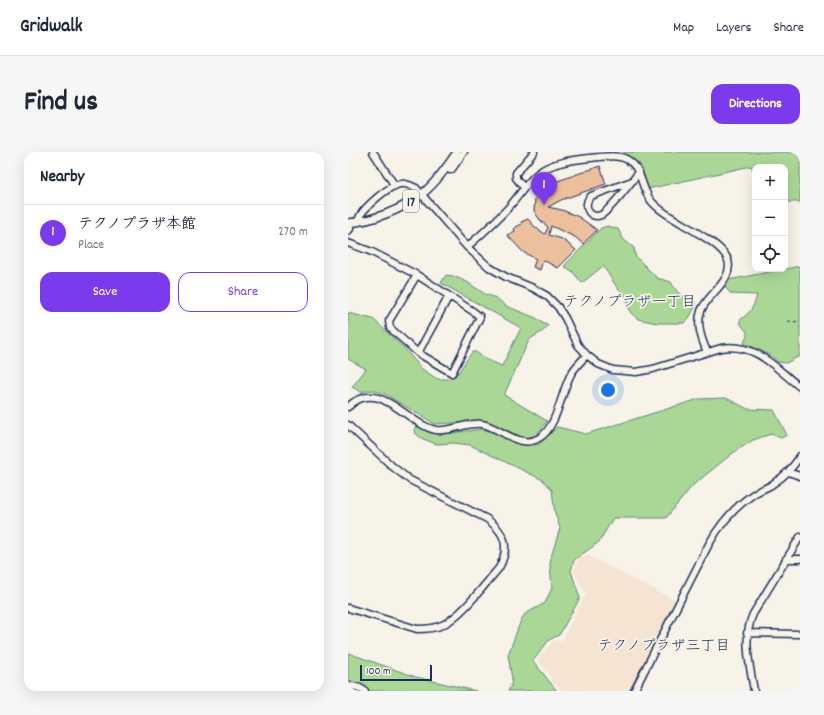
<!DOCTYPE html>
<html lang="en">
<head>
<meta charset="utf-8">
<style>
	:root { --surface:#fff; --page:#f6f6f7; --text:#1f2937; --muted:#747a83; --line:#e0e1e3; --accent:#7c3aed }
	body { margin:0; font-family:Dekko,"Klee One",sans-serif; background:var(--page); color:var(--text) }
	.controls { position:absolute; right:12px; top:12px; display:grid; overflow:hidden; border-radius:8px; box-shadow:0 4px 16px #0002 }
	.controls button { width:36px; height:36px; display:grid; place-items:center; padding:0; border:0; border-bottom:1px solid var(--line); background:var(--surface); color:var(--text); font:20px sans-serif }
	.scale { position:absolute; left:12px; bottom:10px; width:72px; box-sizing:border-box; padding-left:4px; border:2px solid #1b2f5e; border-top:0; font-size:11px; line-height:14px; white-space:nowrap; color:#1b2f5e; -webkit-text-stroke:3px #f7f3e8; paint-order:stroke }
	.you { position:absolute; left:260px; top:238px; width:14px; height:14px; margin:-10px; border:3px solid #fff; border-radius:50%; background:#1a73e8; box-shadow:0 0 0 6px #1a73e833 }
	.badge { display:grid; place-items:center; width:26px; height:26px; border-radius:50%; background:var(--accent); color:#fff; font-size:13px; font-weight:700 }
	.pin { position:absolute; translate:-50% -33px; filter:drop-shadow(0 1px 2px #0008) }
	.pin::after { content:''; position:absolute; top:21px; width:14px; height:12px; background:inherit; clip-path:polygon(0 0,100% 0,50% 100%) }
	.list { margin:0; padding:0; list-style:none }
	h2 { display:flex; justify-content:space-between; align-items:center; height:52px; margin:0; padding:0 16px; font-size:17px }
	h2 small { font-size:13px; font-weight:400; color:var(--muted) }
	.list li { display:grid; grid-template-columns:26px 1fr auto; gap:12px; align-items:center; box-sizing:border-box; height:56px; padding:0 16px; border-top:1px solid var(--line) }
	.list b { display:block; font-size:15px; white-space:nowrap }
	.list p { margin:0; font-size:13px; white-space:nowrap; color:var(--muted) }
	.list em { font-size:13px; font-style:normal; color:var(--muted) }
	.actions { display:flex; gap:8px; padding:12px 16px }
	.actions a { flex:1; padding:9px 0; border:1px solid var(--accent); border-radius:12px; text-align:center; font-size:14px; color:var(--accent) }
	.actions .main { background:var(--accent); color:#fff }
	.icon { flex:none; width:22px; height:22px; fill:none; stroke:currentColor; stroke-width:2; stroke-linecap:round; stroke-linejoin:round }
	.map { position:relative; flex:none; width:452px; height:539px; overflow:hidden; border-radius:12px }
	header { display:flex; align-items:center; gap:24px; box-sizing:border-box; height:56px; padding:0 20px; background:var(--surface); border-bottom:1px solid var(--line) }
	header strong { font-size:19px }
	nav { display:flex; gap:22px; margin-inline-start:auto; font-size:14px }
	.intro { display:flex; align-items:center; justify-content:space-between; box-sizing:border-box; height:96px; padding:0 24px }
	h1 { margin:0; font-size:28px }
	.button { padding:10px 18px; border-radius:12px; background:var(--accent); color:#fff; font-size:14px; font-weight:700 }
	main { display:flex; gap:24px; padding:0 24px }
	aside { flex:1; background:var(--surface); border-radius:12px; box-shadow:0 4px 16px #0002 }
	.map>svg:first-child { display:block }
</style>
</head>
<body>
<header>
<strong>Gridwalk</strong>
<nav><a>Map</a><a>Layers</a><a>Share</a></nav>
</header>
<div class="intro"><h1>Find us</h1><a class="button">Directions</a></div>
<main>
<aside>
<h2>Nearby<small></small></h2>
<ul class="list">
<li><span class="badge">1</span><div><b>テクノプラザ本館</b><p>Place</p></div><em>270 m</em></li>
</ul>
<div class="actions"><a class="main">Save</a><a>Share</a></div>
</aside>
<div class="map">
<svg width="452" height="539" viewBox="0 0 452 539">
	<rect width="100%" height="100%" fill="#f7f3e8"/>
	<filter id="ink" filterUnits="userSpaceOnUse"><feTurbulence type="fractalNoise" baseFrequency=".025" numOctaves="2"/><feDisplacementMap in="SourceGraphic" scale="8" xChannelSelector="R" yChannelSelector="G"/><feConvolveMatrix kernelMatrix="1 2 1 2 8 2 1 2 1" color-interpolation-filters="sRGB"/></filter>
	<g filter="url(#ink)">
		<path fill="#f4e4d1" d="M235,404H240L328,449L281,539H215L203,529L200,519L189,508L206,488L214,489L238,441L225,420L230,407Z"/>
		<path fill="#aad796" stroke="#62837a" d="M275,0H452V50H438L437,51V15H407V22L403,14L295,38L292,12Z
			M260,74L270,77L275,87L286,96L287,103L289,106L309,126L323,130C329,141 334,146 346,150L348,153L341,166L336,171H309L290,167L282,160L278,145L270,137L255,114L234,131L224,119L216,114L253,76Z
			M452,114V204L438,211L430,210L422,203L396,191L399,184V180L392,171V168C402,161 406,155 409,143L383,142L376,134L380,128Z
			M98,123L105,124L119,130L137,142L148,146L158,154L188,166L196,172L200,173C196,181 188,182 181,188L156,243L199,269L186,286L175,285L160,280L136,269L87,272L35,241L24,238L13,240L4,235L18,217L0,207V161L25,167L56,196L74,217L89,227H101L110,221L124,200H128L137,207L154,214L173,176L93,131Z
			M378,246L400,257L426,258L439,283L433,286L423,282L405,288L385,301L345,333L318,366H265L251,390L226,408L223,419L232,446L211,483L201,488L185,509L209,539H160L163,534L164,527L160,503L173,468L177,462L197,451L204,436L202,413L203,405L212,376L207,361L204,338L195,328L122,293L106,291L88,292L73,286L67,281L66,278L69,271L84,279L95,282L135,277L153,283L166,291L190,293L209,275L238,282L351,247Z
			M0,501L68,525L128,539H21L8,531L0,528Z"/>
		<path fill="#ecc09c" stroke="#1b2f5e" d="M252,14L258,32L213,48L200,55L214,58L231,65L249,78L235,92L227,85L203,74L201,83L214,87L228,98L210,116L195,108L192,118L185,115L188,107L175,100L159,83L167,79L166,76L174,72L173,70L180,67L187,75L197,82L200,75L192,68L186,59L187,47L191,41L204,31Z"/>
		<g fill="none" stroke-linecap="round" stroke-linejoin="round">
			<g stroke="#1b2f5e" stroke-width="9">
				<path id="minor" d="M25,0L47,34
					M98,16L102,18L104,17L116,0
					M284,29L243,44C234,52 241,68 253,63C261,59 285,28 291,20
					M176,36L168,26V21L186,0
					M10,69C12,58 41,33 53,32C58,31 63,34 68,36L119,95L141,115L158,125L185,136L199,144L210,155L217,166L230,193L239,203L250,212L265,218L288,220L305,217L373,196C409,191 426,215 452,235
					M0,79L2,77V71
					M0,91L24,100L69,123L126,160L132,165L104,221L70,201L42,176L41,169L69,123
					M119,95C134,82 148,69 161,55C173,42 182,24 198,16C212,9 227,8 242,6C254,5 268,2 278,7C292,14 292,28 298,40C301,48 306,53 313,58C329,71 374,90 380,108C386,129 359,142 353,159C348,173 354,188 359,200
					M70,201L101,144
					M0,255C31,224 58,272 88,278C103,280 118,270 134,272C152,275 172,298 191,286C209,276 213,240 223,222C227,215 233,209 239,203
					M0,273L45,315L62,328L139,367C158,381 162,395 151,416C136,433 114,464 94,473C86,477 77,477 69,477L0,456
					M440,320L452,324
					M438,407H452
					M399,481L452,482
					M0,533L12,536L17,539
					M286,539L361,392C372,372 386,356 404,343C411,338 420,336 426,331C437,324 446,314 452,304
					M406,539C402,513 394,487 405,462L452,385"/>
			</g>
			<g stroke="#1b2f5e" stroke-width="10">
				<path id="major" d="M0,71C24,69 54,58 74,42C88,31 99,15 109,0"/>
			</g>
			<path stroke="#1b2f5e" stroke-width="1" stroke-dasharray="3 3" stroke-linecap="butt" d="M440,169L452,170"/>
			<use href="#minor" stroke="#f7f3e8" stroke-width="6"/>
			<use href="#major" stroke="#f7f3e8" stroke-width="7"/>
		</g>
	</g>
	<g text-anchor="middle" stroke-width="3.5" stroke-linejoin="round" paint-order="stroke">
		<rect fill="#f7f3e8" stroke="#5d6a87" stroke-width="1" x="55" y="38" width="16" height="22" rx="3"/>
		<g font-size="13" font-weight="bold" fill="#1b2f5e">
			<text x="63" y="54">17</text>
		</g>
		<g font-size="15" fill="#1b2f5e" stroke="#f7f3e8">
			<text x="282" y="154">テクノプラザ一丁目</text>
			<text x="316" y="498">テクノプラザ三丁目</text>
		</g>
	</g>
</svg>
<div class="controls">
<button>+</button>
<button>−</button>
<button><svg class="icon" aria-label="locate" viewBox="0 0 24 24"><circle cx="12" cy="12" r="6"/><path d="M12 2v4M12 18v4M2 12h4M18 12h4"/></svg></button>
</div>
<div class="scale">100 m</div>
<div class="you"></div>
<div class="pin badge" style="left:196px;top:53px">1</div>
</div>
</main>
</body>
</html>
